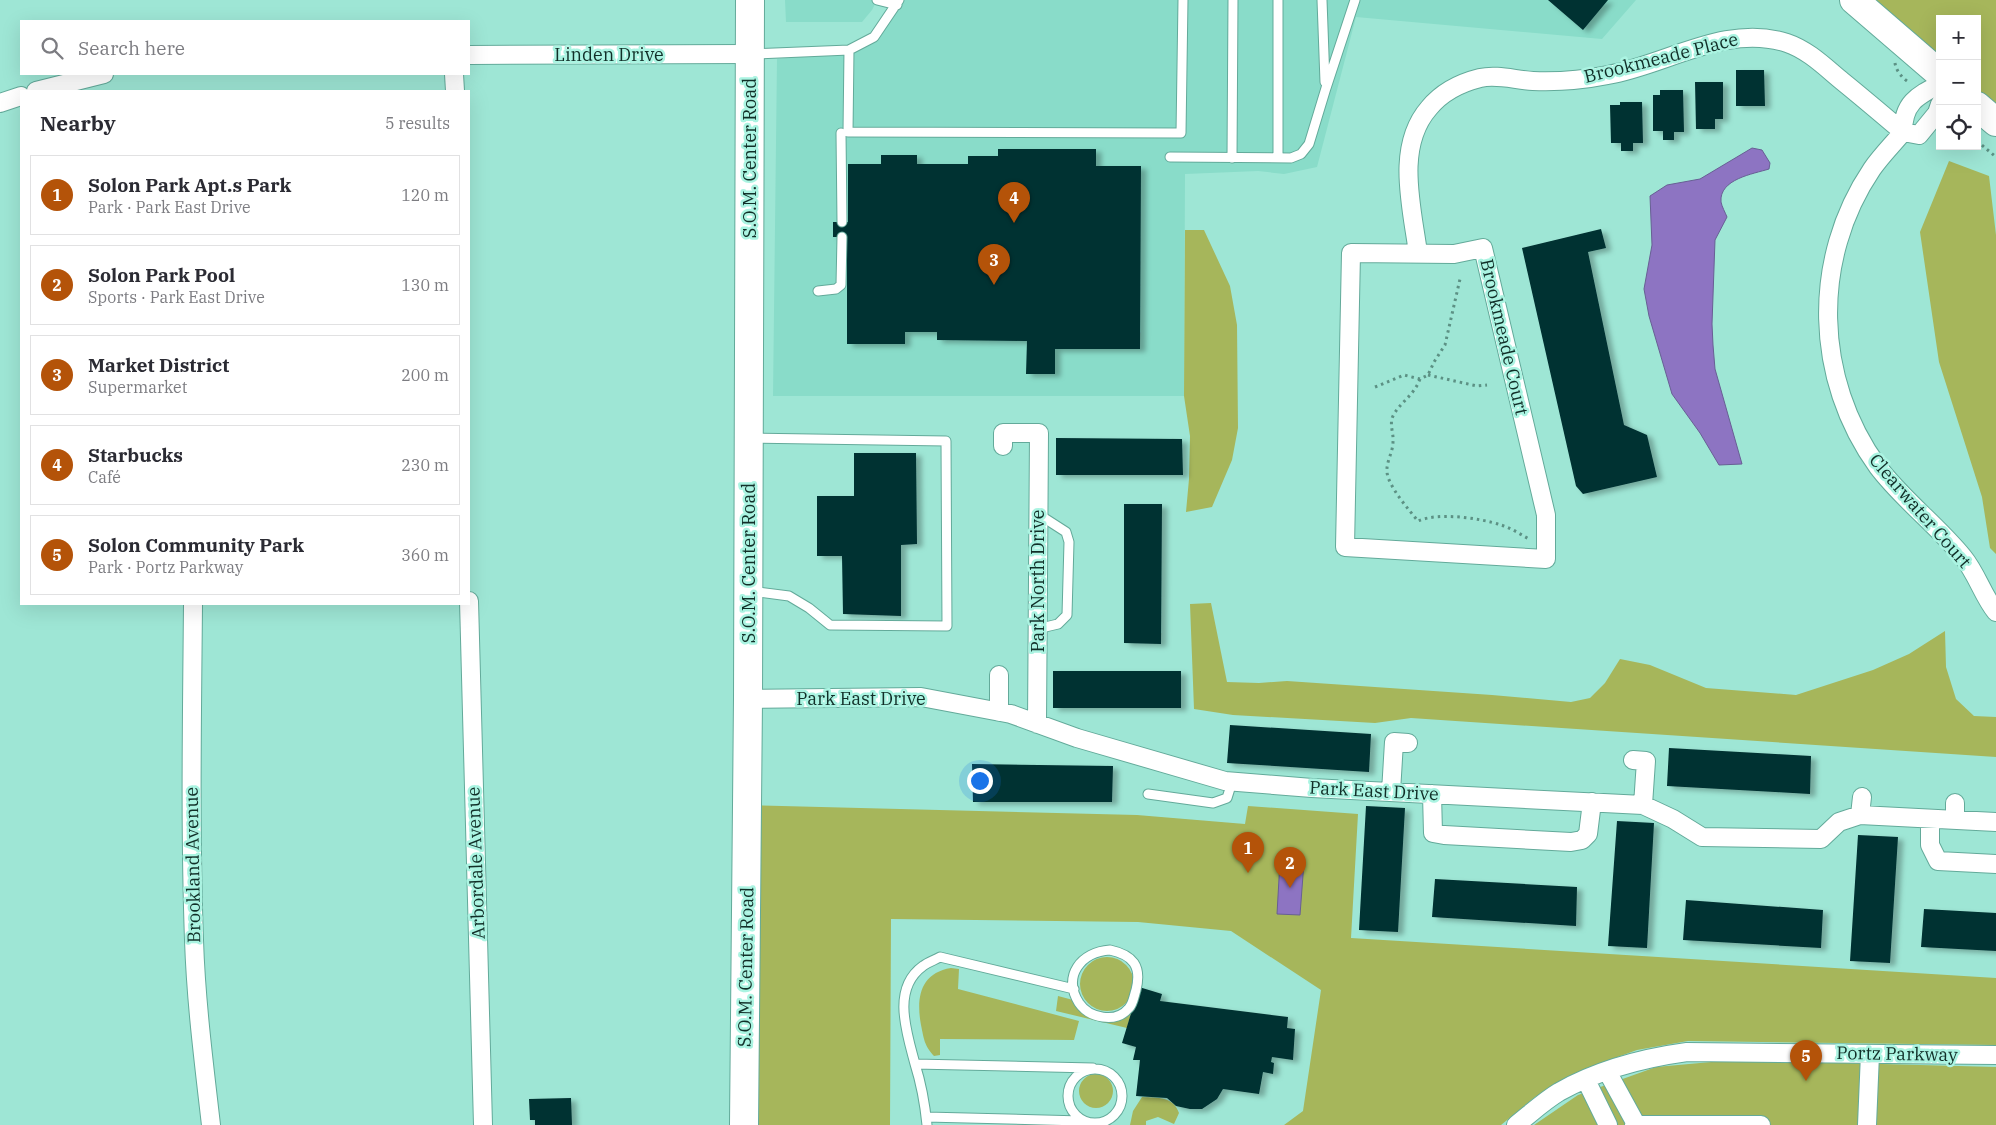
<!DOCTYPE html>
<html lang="en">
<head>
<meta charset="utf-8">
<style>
	:root { --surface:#fff; --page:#f2f2f3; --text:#2b2b33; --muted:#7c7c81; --line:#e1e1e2; --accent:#b45309 }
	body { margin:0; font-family:"IBM Plex Serif",serif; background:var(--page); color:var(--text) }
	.controls { position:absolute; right:15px; top:15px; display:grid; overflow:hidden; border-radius:0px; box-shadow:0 5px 20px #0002 }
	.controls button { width:45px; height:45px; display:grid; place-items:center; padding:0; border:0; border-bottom:1px solid var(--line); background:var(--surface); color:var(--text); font:25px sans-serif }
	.you { position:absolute; left:979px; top:780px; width:18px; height:18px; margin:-12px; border:4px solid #fff; border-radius:50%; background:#1a73e8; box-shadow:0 0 0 8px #1a73e833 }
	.badge { display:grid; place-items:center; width:32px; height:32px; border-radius:50%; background:var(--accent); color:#fff; font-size:16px; font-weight:700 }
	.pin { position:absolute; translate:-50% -41px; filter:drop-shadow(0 1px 2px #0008) }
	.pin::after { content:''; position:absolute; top:26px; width:18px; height:15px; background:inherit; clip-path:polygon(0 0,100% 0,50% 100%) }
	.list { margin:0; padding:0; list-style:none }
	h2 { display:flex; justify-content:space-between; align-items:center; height:65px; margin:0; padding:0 20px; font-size:21px }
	h2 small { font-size:16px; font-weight:400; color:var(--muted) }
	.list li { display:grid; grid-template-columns:32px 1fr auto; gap:15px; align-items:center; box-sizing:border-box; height:80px; margin:0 10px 10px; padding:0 10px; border:1px solid var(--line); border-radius:0px }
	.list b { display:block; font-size:19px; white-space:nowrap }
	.list p { margin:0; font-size:16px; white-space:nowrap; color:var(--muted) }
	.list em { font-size:16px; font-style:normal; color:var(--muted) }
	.icon { flex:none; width:28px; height:28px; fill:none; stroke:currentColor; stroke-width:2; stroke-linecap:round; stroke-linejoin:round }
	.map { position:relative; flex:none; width:1996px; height:1125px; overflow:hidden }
	.search { position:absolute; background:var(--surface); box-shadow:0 5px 20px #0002; left:20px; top:20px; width:450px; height:55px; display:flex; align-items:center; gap:12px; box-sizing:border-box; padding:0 18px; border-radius:0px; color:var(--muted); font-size:19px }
	.panel { position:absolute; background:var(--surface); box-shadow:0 5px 20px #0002; left:20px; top:90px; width:450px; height:515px; border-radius:0px }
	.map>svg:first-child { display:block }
</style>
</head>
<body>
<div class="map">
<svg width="1996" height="1125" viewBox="0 0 1996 1125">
	<defs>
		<filter id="shadow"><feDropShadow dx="5.5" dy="3" stdDeviation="2.5" flood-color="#0004"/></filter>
	</defs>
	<rect width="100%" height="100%" fill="#9ee6d5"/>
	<path fill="#89dcc9" d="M785,0H877L872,10L862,22H786Z
		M899,0H1636L1602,39L1356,17L1317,167L1284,174L1258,171L1185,174L1184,396H773L777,59L849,50L874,37Z"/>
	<path fill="#a6b65b" d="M1854,0H1996V122L1977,106V19H1940V74Z
		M1949,161L1989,176L1996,235V554L1990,548L1982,497L1939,362L1920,232Z
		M1185,230H1204L1230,286L1237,325L1238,428L1232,460L1212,507L1186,512L1189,479L1190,436L1184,396Z
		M1211,603L1227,682L1259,683L1287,681L1492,695L1571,702L1590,698L1605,683L1620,659L1650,665L1706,688L1796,695L1873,670L1909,654L1945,631L1946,667L1956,699L1974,716L1996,717V757L1411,718L1375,723L1233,715L1194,709L1190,604Z
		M747,805L1137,815L1245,824L1248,806L1358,814L1351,938L1996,978V1045L1688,1041L1637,1050L1587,1068L1535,1097L1501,1125H1284L1303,1111L1321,990L1231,931L1138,922L891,919L890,1125H744Z
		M1080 984a27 27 0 1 1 54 0a27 27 0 1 1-54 0Z
		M951,968L959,969L958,989L1079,1021L1074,1040L940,1039V1055L934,1056C924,1045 924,1039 921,1025C916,998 920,973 951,968Z
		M1058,996L1073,1000L1093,1018L1132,1010L1127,1028L1056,1011Z
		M1733,1060L1996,1067V1125H1534L1578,1095L1656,1067Z
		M1079 1091a17 17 0 1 1 34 0a17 17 0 1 1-34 0Z
		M1142,1097C1158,1098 1173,1096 1179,1113L1174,1124L1158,1117L1146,1121V1125H1130L1133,1111Z"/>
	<path fill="#8d74c2" stroke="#685f94" d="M1752,148L1762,150L1770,163L1769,169C1753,174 1719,179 1721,202C1722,207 1725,212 1727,217L1715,240L1712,324L1713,345L1715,369L1742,464L1719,465L1700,433L1672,394L1649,316L1644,289L1652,245L1650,196L1667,185L1700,179Z
		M1280,861L1304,862L1300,915L1277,914Z"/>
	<path fill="#033031" filter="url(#shadow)" d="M1548,0H1608L1583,30Z
		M1736,70H1764L1765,106H1736Z
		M1695,82H1723V119H1715V129H1696Z
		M1660,90H1683L1684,132H1674V140H1663V131H1653V95H1660Z
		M1620,102H1642L1643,143H1633V151H1621V143H1611L1610,105H1620Z
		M998,149H1096V166H1141L1140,349H1055V374H1026L1027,341L937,340V332H905V344H847V237H833V222H848V164H881V155H917V164H968V156H998Z
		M1601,229L1606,248L1588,252L1624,425L1647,435L1657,477L1583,494L1576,486L1522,248Z
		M1056,438L1182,439L1183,475H1056Z
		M854,453H916L917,544L901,545V616L843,614L842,556H817V496H854Z
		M1124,504H1162L1161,644L1124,643Z
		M1053,671H1181V708H1053Z
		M1230,725L1371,734L1369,772L1227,763Z
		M1669,748L1811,756L1810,794L1667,786Z
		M972,764L1113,766L1112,802H973Z
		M1366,806L1405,808L1398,932L1359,930Z
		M1617,821L1654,823L1647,948L1608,946Z
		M1858,835L1898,837L1890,963L1850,961Z
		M1435,879L1577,887L1576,926L1432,917Z
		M1686,900L1823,910L1821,948L1683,940Z
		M1924,909L1996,913V951L1921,947Z
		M1139,987L1162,994L1160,1001L1288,1017L1287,1028L1295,1029L1293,1060L1272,1057L1271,1062L1274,1063L1273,1074L1263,1072L1259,1094L1223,1089L1217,1099L1202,1109H1190L1176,1106L1167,1098L1136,1096L1140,1060H1133L1136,1047L1122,1043Z
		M571,1098L572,1125H535V1120H530L529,1099Z"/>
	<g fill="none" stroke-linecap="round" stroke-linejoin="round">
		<g stroke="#63aa9a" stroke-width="11">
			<path id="service" d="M877,0L897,5
				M1322,0L1325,82
				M849,50L848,132L1181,133L1183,0
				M753,54L849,50L874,37L899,0
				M841,133L842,222
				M1170,157L1291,158L1301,154L1309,144L1326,88L1355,0
				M1232,158L1233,0
				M1278,158V0
				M818,291L836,289L841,285L842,237
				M751,591L789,596L809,608L830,625L947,626L946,441L752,438
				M1037,629L1058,624L1067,615L1069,542L1066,532L1038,514
				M1148,794L1213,803L1227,798L1232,782
				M1110,950C1133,955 1142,966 1136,990C1134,996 1133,1004 1129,1008C1116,1024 1089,1018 1079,1003C1062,976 1081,952 1110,950Z
				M915,1064L1093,1068
				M1068 1096a27 27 0 1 1 54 0a27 27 0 1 1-54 0Z
				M926,1117L1082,1121
				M927,1125C925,1105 921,1083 915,1064C907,1033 891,989 923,966C928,962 935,960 940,957L1074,989"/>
		</g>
		<g stroke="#63aa9a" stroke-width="20">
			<path id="minor" d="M469,55L750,54
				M454,74L455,91
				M1940,84C1917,96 1903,103 1903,132L1919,135L1937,113L1940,104
				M36,91L104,74
				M0,103L21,96
				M1483,248L1546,515V559L1345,547L1351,253L1454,254Z
				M1418,253C1412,207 1395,147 1429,108C1442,92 1460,83 1480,78C1497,74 1515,80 1533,81C1557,82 1583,80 1608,75C1666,65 1726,23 1787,43C1808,50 1825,67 1842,81C1863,98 1883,115 1903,132C1893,144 1881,156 1872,169C1811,259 1814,379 1878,467C1903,500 1937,525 1963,557C1977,574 1983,596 1996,612
				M1003,446V433H1039L1037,724
				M469,601L483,1125
				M193,604C192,716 190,828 194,940C196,1002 204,1064 211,1125
				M748,699L921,697L1011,714L1077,738L1225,781L1312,788L1643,805L1673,819L1702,837L1821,839L1839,822L1860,815L1996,822
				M999,712V675
				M1633,760L1646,761L1643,805
				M1391,792L1394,742L1408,743
				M1432,794L1433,833L1444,835L1571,842L1582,840L1588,834L1592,802
				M1955,803V820
				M1860,815L1862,797
				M1930,819V845L1938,861L1996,864
				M1607,1071L1636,1124
				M1586,1080L1608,1125
				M1516,1125C1530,1114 1544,1101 1559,1092C1598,1070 1643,1058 1687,1052L1996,1055
				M1634,1125H1761
				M1867,1125L1870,1054"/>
		</g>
		<g stroke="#63aa9a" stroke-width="30">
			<path id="primary" d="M1854,0L1940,74
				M1977,106L1996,122
				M744,1125L748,699L750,0"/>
		</g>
		<path stroke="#5c9184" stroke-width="3" stroke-dasharray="2.5 4" stroke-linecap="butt" d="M1895,63C1896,71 1903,79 1910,83
			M1977,141L1996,157
			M1428,375L1477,386L1487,385
			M1420,379C1413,397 1400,402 1393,416C1389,424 1394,434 1393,442C1393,452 1386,462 1387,472C1388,486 1409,510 1418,521C1438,512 1480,518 1501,525C1511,528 1520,534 1529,539
			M1375,387L1404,375L1420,379L1428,375L1434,362L1445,345L1460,279"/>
		<use href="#service" stroke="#fff" stroke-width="9"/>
		<use href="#minor" stroke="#fff" stroke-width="18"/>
		<use href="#primary" stroke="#fff" stroke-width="28"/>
	</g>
	<g text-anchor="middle" stroke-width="5" stroke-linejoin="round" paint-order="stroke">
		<g font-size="18" fill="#112f28" stroke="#abf4e2">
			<text x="609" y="61">Linden Drive</text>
			<text transform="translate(1661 58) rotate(-14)" y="6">Brookmeade Place</text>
			<text transform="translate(750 158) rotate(-90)" y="6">S.O.M. Center Road</text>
			<text transform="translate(1504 337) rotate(77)" y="6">Brookmeade Court</text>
			<text transform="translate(1920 511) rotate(49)" y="6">Clearwater Court</text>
			<text transform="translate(749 563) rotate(-90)" y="6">S.O.M. Center Road</text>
			<text transform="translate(1038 581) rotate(-90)" y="6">Park North Drive</text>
			<text x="861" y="705">Park East Drive</text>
			<text transform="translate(1374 791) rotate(3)" y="6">Park East Drive</text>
			<text transform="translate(476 863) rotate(-92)" y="6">Arbordale Avenue</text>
			<text transform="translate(193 865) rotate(-91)" y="6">Brookland Avenue</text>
			<text transform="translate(746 967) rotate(-89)" y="6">S.O.M. Center Road</text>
			<text transform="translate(1897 1054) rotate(1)" y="6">Portz Parkway</text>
		</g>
	</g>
</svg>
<div class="controls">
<button>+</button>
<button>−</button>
<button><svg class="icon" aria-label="locate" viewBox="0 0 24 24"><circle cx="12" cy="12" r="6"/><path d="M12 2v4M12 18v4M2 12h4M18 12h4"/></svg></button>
</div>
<div class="you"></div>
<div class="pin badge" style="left:1248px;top:873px">1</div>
<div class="pin badge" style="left:1290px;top:888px">2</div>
<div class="pin badge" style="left:994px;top:285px">3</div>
<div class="pin badge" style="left:1014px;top:223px">4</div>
<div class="pin badge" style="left:1806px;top:1081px">5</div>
<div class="search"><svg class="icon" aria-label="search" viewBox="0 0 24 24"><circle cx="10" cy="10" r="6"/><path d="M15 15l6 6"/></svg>Search here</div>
<section class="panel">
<h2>Nearby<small>5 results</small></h2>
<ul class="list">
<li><span class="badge">1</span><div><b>Solon Park Apt.s Park</b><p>Park · Park East Drive</p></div><em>120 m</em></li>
<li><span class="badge">2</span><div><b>Solon Park Pool</b><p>Sports · Park East Drive</p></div><em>130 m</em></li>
<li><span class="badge">3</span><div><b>Market District</b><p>Supermarket</p></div><em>200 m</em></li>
<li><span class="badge">4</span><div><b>Starbucks</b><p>Café</p></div><em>230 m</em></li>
<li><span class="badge">5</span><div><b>Solon Community Park</b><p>Park · Portz Parkway</p></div><em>360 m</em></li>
</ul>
</section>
</div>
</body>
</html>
